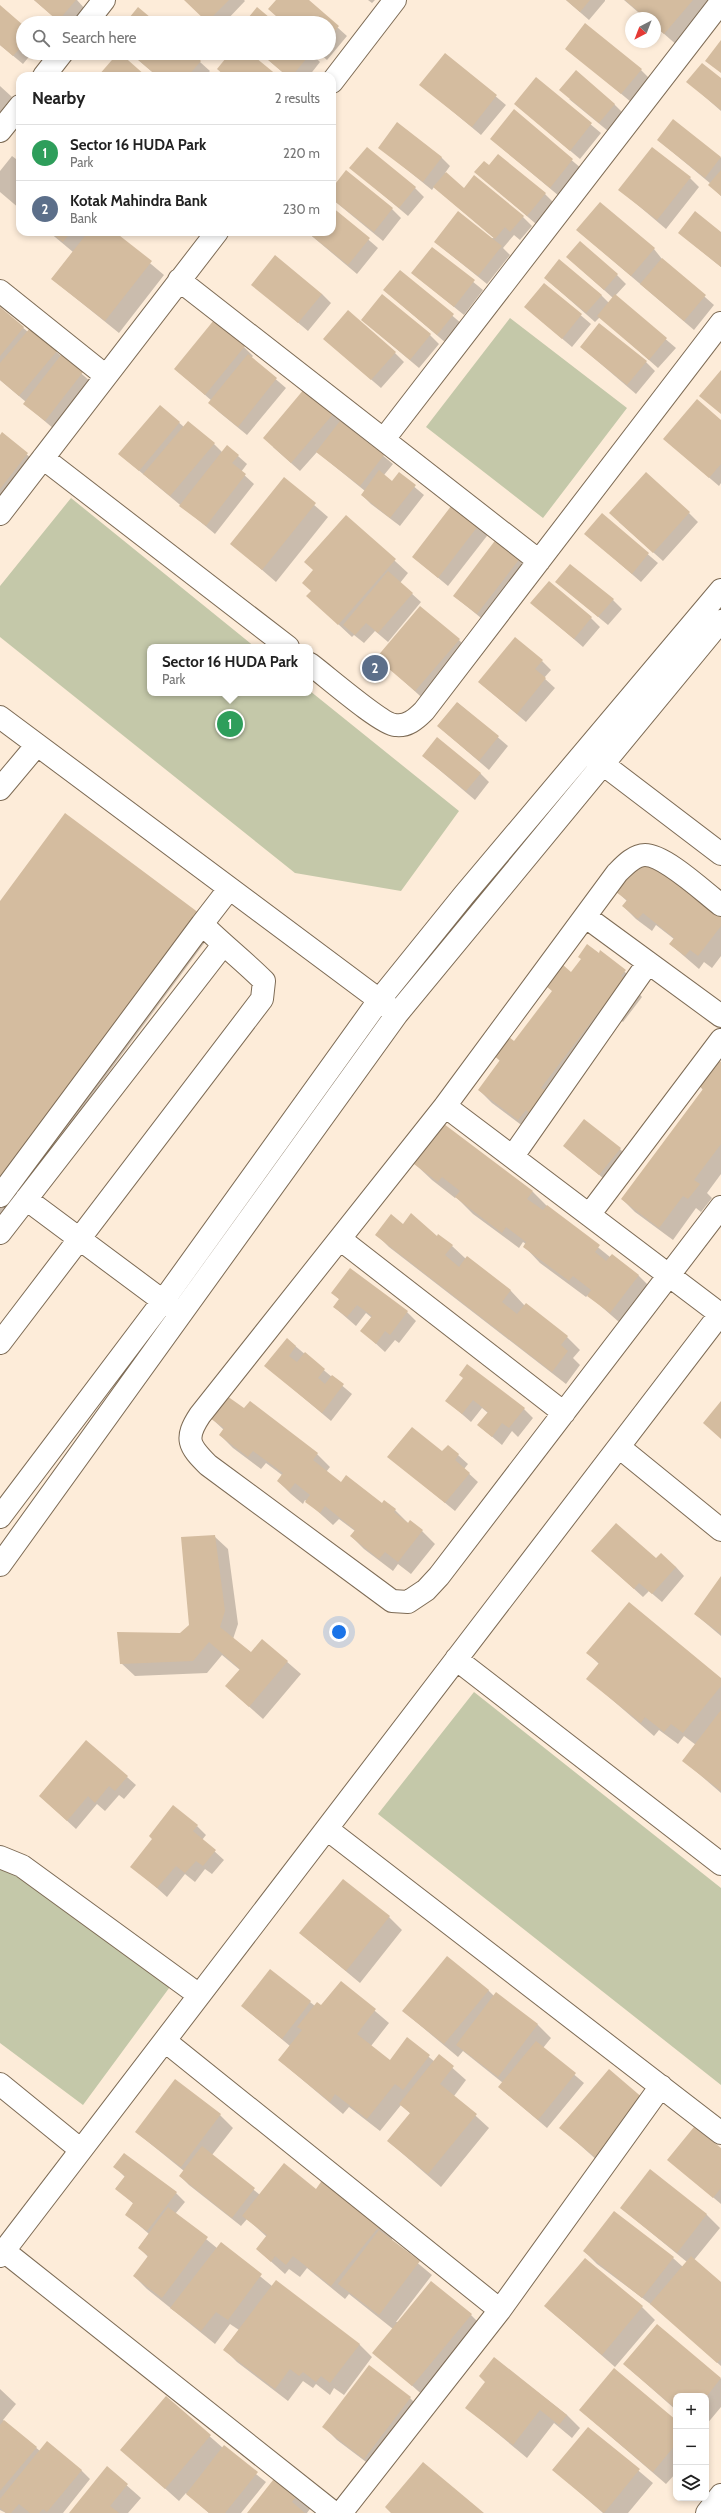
<!DOCTYPE html>
<html lang="en">
<head>
<meta charset="utf-8">
<style>
	:root { --surface:#fff; --page:#f2f2f2; --text:#222; --muted:#767676; --line:#e0e0e0; --accent:#7c3aed }
	body { margin:0; font-family:Cabin,sans-serif; background:var(--page); color:var(--text) }
	.controls { position:absolute; right:12px; bottom:12px; display:grid; overflow:hidden; border-radius:8px; box-shadow:0 2px 6px #0003 }
	.controls button { width:36px; height:36px; display:grid; place-items:center; padding:0; border:0; border-bottom:1px solid var(--line); background:var(--surface); color:var(--text); font:20px sans-serif }
	.compass { position:absolute; left:625px; top:12px; width:36px; height:36px; border-radius:50%; background:var(--surface); box-shadow:0 2px 6px #0003; rotate:222deg }
	.you { position:absolute; left:339px; top:1632px; width:14px; height:14px; margin:-10px; border:3px solid #fff; border-radius:50%; background:#1a73e8; box-shadow:0 0 0 6px #1a73e833 }
	.badge { display:grid; place-items:center; width:26px; height:26px; border-radius:50%; background:var(--accent); color:#fff; font-size:13px; font-weight:700 }
	.pin { position:absolute; translate:-50% -50%; border:2px solid #fff; box-shadow:0 1px 4px #0006 }
	.popup { position:absolute; left:147px; top:644px; width:166px; height:52px; box-sizing:border-box; display:grid; place-content:center; border-radius:8px; background:var(--surface); filter:drop-shadow(0 1px 3px #0005); font-size:13px; white-space:nowrap; color:var(--muted) }
	.popup b { font-size:15px; color:var(--text) }
	.popup::after { content:''; position:absolute; left:50%; top:100%; margin-left:-8px; border:8px solid transparent; border-top-color:var(--surface) }
	.list { margin:0; padding:0; list-style:none }
	h2 { display:flex; justify-content:space-between; align-items:center; height:52px; margin:0; padding:0 16px; font-size:17px }
	h2 small { font-size:13px; font-weight:400; color:var(--muted) }
	.list li { display:grid; grid-template-columns:26px 1fr auto; gap:12px; align-items:center; box-sizing:border-box; height:56px; padding:0 16px; border-top:1px solid var(--line) }
	.list b { display:block; font-size:15px; white-space:nowrap }
	.list p { margin:0; font-size:13px; white-space:nowrap; color:var(--muted) }
	.list em { font-size:13px; font-style:normal; color:var(--muted) }
	.icon { flex:none; width:22px; height:22px; fill:none; stroke:currentColor; stroke-width:2; stroke-linecap:round; stroke-linejoin:round }
	.map { position:relative; flex:none; width:721px; height:2513px; overflow:hidden }
	.search { position:absolute; background:var(--surface); box-shadow:0 2px 6px #0003; left:16px; top:16px; width:320px; height:44px; display:flex; align-items:center; gap:10px; box-sizing:border-box; padding:0 14px; border-radius:22px; color:var(--muted); font-size:15px }
	.panel { position:absolute; background:var(--surface); box-shadow:0 2px 6px #0003; left:16px; top:72px; width:320px; height:164px; border-radius:12px }
	.map>svg:first-child { display:block }
</style>
</head>
<body>
<div class="map">
<svg width="721" height="2513" viewBox="0 0 721 2513">
	<rect width="100%" height="100%" fill="#fdecd9"/>
	<path fill="#c4c8a9" d="M510,318L627,408L543,518L426,427Z
		M71,498L255,647H150V693H310V691L459,811L401,891L295,873L0,637V586Z
		M474,1692L721,1888V2085L378,1814Z
		M0,1850L175,1980L83,2105L0,2043Z"/>
	<path fill="#0003" d="M34,0H77L85,9L73,23H61Z
		M185,0H244L245,1L224,23H209Z
		M277,0H307L347,36L327,60L319,53H329V23H284L269,9Z
		M368,0H375L372,3Z
		M566,0H605V1L589,20Z
		M624,0H717L678,46L655,26V18H645Z
		M0,7L23,26V53H32L23,64L0,45Z
		M566,48L641,70L650,79L631,102Z
		M130,53H190L210,71L205,76H157Z
		M260,53H311L320,62L309,76H287Z
		M445,54L506,105L481,135L421,85Z
		M536,79L601,133L580,159L515,104Z
		M721,79V111L688,82Z
		M0,86L12,97L0,112Z
		M569,99L614,104L623,113L608,131Z
		M514,111L582,169L559,196L491,139Z
		M673,121L721,158V196L710,185L711,184L658,140Z
		M379,147L441,157L450,166L445,173L464,189L523,217L532,226L520,240L514,235L503,248L510,255L487,284L435,242L494,238L434,187L432,190Z
		M12,156L20,162V209L0,192V171Z
		M489,167L545,194L554,203L536,224L476,172Z
		M351,168L415,188L424,197L408,216Z
		M690,178L699,187L666,229L620,190Z
		M332,189L392,209L401,218L383,241L332,199Z
		M332,208L378,248L357,274L307,232H332Z
		M577,230L654,249L662,259L714,305L694,330Z
		M49,232H113L164,275L119,333L52,279L73,252Z
		M680,232L721,234V267L689,241Z
		M432,248L483,290L464,315L412,273Z
		M567,257L617,275L626,284L615,296L676,348L658,368L600,317L595,322L545,278L601,295L609,303L613,298Z
		M400,271L462,324L446,343L384,290Z
		M544,284L591,324L572,347L525,307Z
		M253,285L322,294L331,303L308,331Z
		M0,308L28,332L30,329L91,382L54,429L34,412L25,404L26,402L0,380Z
		M362,320L430,335L439,344L419,368Z
		M324,339L395,353L404,362L381,388Z
		M244,347L253,356L251,358L286,388L247,435L219,412L210,403L212,401L175,369Z
		M581,347L646,362L655,371L636,394Z
		M160,406L184,427L214,444L222,452L238,456L247,464L241,472L254,484L215,534L119,454Z
		M333,414L393,464L384,475L392,482L399,474L424,495L400,526L371,504L362,495L365,491L317,452L300,471L273,447Z
		M721,421V483L719,486L664,439Z
		M2,434L37,463L0,508V437Z
		M284,479L328,517L276,582L232,544Z
		M689,513L698,522L663,561L619,522Z
		M602,515L658,563L641,582L586,534Z
		M346,516L408,573L400,583L421,602L388,642L375,631L364,643L354,635L352,637L308,596L312,591L314,571Z
		M481,523L490,532L448,586L413,557Z
		M497,540L529,567L486,622L454,596Z
		M556,582L613,600L622,609L608,625Z
		M532,603L591,618L600,627L583,647Z
		M459,640L472,653L429,704L378,658Z
		M542,661L551,670L544,678L555,688L526,722L479,682Z
		M458,703L508,746L489,770L438,726Z
		M423,756L480,773L489,782L475,800Z
		M617,892L721,918V956L712,968L704,962L699,969L670,944L674,939L656,925L652,931L636,919L623,906L627,901Z
		M0,903L214,930L0,1219Z
		M601,952L639,984L635,989L642,997L623,1022L617,1017L532,1133L492,1103L479,1090L500,1061L495,1056L514,1043Z
		M721,1063V1174L707,1193L712,1198L701,1212L696,1208L673,1240L635,1212L622,1199L703,1090L698,1084Z
		M564,1146L620,1149L629,1158L609,1183Z
		M415,1164L533,1192L548,1207L610,1257L612,1255L639,1276L655,1292L627,1329L588,1295L586,1297L540,1263L524,1246L526,1244L523,1242L519,1248L473,1214L456,1197L455,1198L432,1180Z
		M403,1225L452,1246L466,1259L467,1257L511,1291L525,1306L567,1337L580,1350L573,1358L580,1365L566,1384L389,1247L376,1234Z
		M333,1293L407,1312L416,1321L399,1343L395,1340L385,1352L362,1331L372,1318L366,1313L356,1326L334,1307L340,1300Z
		M287,1339L352,1394L331,1421L266,1366Z
		M464,1378L524,1409L533,1418L518,1437L512,1431L502,1445L478,1425L488,1413L482,1408L471,1422L447,1401Z
		M244,1410L317,1454L330,1467L326,1472L341,1483L395,1510L409,1524L422,1531L435,1544L411,1574L398,1564L393,1571L364,1549L351,1536L355,1531L339,1519L333,1525L305,1500L303,1504L291,1494L278,1481L282,1475L266,1463L261,1469L233,1448L220,1435L224,1430L211,1418Z
		M448,1446L468,1464L464,1469L478,1482L455,1511L389,1457L443,1452Z
		M214,1536L228,1549L238,1624L233,1639L251,1654L262,1640L301,1674L263,1719L226,1686L240,1670L222,1655L207,1673L135,1676L121,1663L181,1634L190,1625Z
		M592,1551L656,1559L676,1567L684,1576L662,1602L649,1591L643,1597Z
		M721,1578V1636L695,1614Z
		M588,1653L721,1679V1793L684,1761L696,1745L684,1736L678,1744L659,1730L654,1736L588,1679L599,1664Z
		M127,1777L136,1785L124,1799L119,1795L105,1811L97,1804L76,1829L40,1796Z
		M197,1826L206,1835L202,1840L224,1860L212,1874L205,1869L195,1882L185,1874L167,1897L132,1866Z
		M389,1917L402,1930L360,1983L300,1933Z
		M270,1970L315,2006L321,2007L341,1982L389,2023L371,2046L390,2061L407,2039L435,2062L439,2056L466,2080L454,2096L489,2128L441,2187L388,2141L411,2114L401,2105L380,2131L349,2107L343,2114L279,2060L290,2046L242,2006Z
		M488,1990L494,1996L496,1993L538,2025L551,2038L543,2048L584,2083L547,2128L499,2087L503,2083L463,2051L458,2057L403,2011Z
		M643,2100L656,2113L608,2170L561,2128Z
		M220,2115L233,2128L212,2155L260,2195L316,2190L323,2181L393,2238L391,2241L432,2275L396,2322L471,2315L484,2328L426,2398L374,2352L393,2329L349,2294L345,2299L307,2268L300,2277L289,2269L285,2274L257,2249L267,2237L247,2219L241,2226L189,2185L180,2176L184,2171L136,2132Z
		M721,2149V2204L669,2160Z
		M115,2167L176,2193L185,2202L175,2214L217,2248L221,2244L272,2286L359,2344L372,2357L344,2395L334,2388L330,2395L316,2384L313,2388L303,2381L288,2401L237,2362L224,2349L239,2330L230,2324L215,2344L147,2289L134,2276L148,2257L139,2247L149,2234L126,2214L134,2204L116,2188L125,2177Z
		M650,2171L707,2215L720,2228L694,2260L721,2284V2366L657,2309L597,2264L584,2251L673,2258L683,2267L687,2262L621,2208Z
		M545,2306L642,2307L655,2320L615,2367Z
		M657,2325L721,2379V2407L706,2425V2396H676V2410L624,2364Z
		M494,2358L567,2415L580,2428L572,2438L554,2423L527,2458L467,2408L486,2383Z
		M0,2389L16,2404L3,2420L40,2451L81,2470L90,2479L63,2513H6L0,2510Z
		M166,2398L223,2448L266,2482L241,2513H209L186,2493L179,2501L122,2450Z
		M410,2398L423,2411L378,2471L337,2440L324,2427Z
		M580,2410L676,2421V2473L666,2484Z
		M588,2428L653,2483L628,2513H603L554,2470Z
		M107,2468L141,2498L128,2513H70Z
		M278,2476L312,2506L307,2513H248Z"/>
	<path fill="#d4bc9f" d="M34,0H76L58,21Z
		M184,0H229L207,22Z
		M276,0H309L339,26L329,38V23H284L268,9Z
		M566,0H590L580,12Z
		M625,0H693L664,34L655,26V18H646Z
		M0,5L23,25V45L13,56L0,45Z
		M138,7L157,23H125Z
		M257,7L276,23H244Z
		M585,23L642,69L621,94L565,49Z
		M721,40V73L705,61Z
		M118,53H120L146,76H98Z
		M130,53H192L201,61L188,76H157Z
		M230,53H250L278,76H225L217,69Z
		M260,53H311L292,76H287Z
		M445,53L497,95L472,127L419,85Z
		M702,63L721,78V110L686,82Z
		M576,70L615,104L599,123L559,90Z
		M536,77L592,123L570,151L514,104Z
		M514,109L573,159L550,188L490,139Z
		M673,119L721,157L705,178L657,140Z
		M397,122L442,157L423,182L378,148Z
		M367,147L416,187L399,208L349,168Z
		M652,147L691,177L657,220L618,190Z
		M498,154L546,193L527,216L474,172L484,161L489,165Z
		M346,170L393,208L374,232L332,199V188Z
		M721,170V196L708,185Z
		M446,172L464,188L474,175L524,216L510,232L505,227L495,239L433,187Z
		M600,202L655,248L631,276L576,230Z
		M332,207L370,238L348,265L307,232H332Z
		M458,211L502,246L478,276L434,242Z
		M695,211L721,232V267L678,233Z
		M50,232H71L63,242Z
		M88,232H115L152,261L105,321L51,279Z
		M580,241L618,274L604,290L566,257Z
		M432,247L475,280L454,307L411,273Z
		M275,255L322,294L298,323L251,285Z
		M662,258L706,295L684,321L640,284Z
		M559,259L602,295L586,313L544,278Z
		M400,270L454,314L437,335L383,290Z
		M544,283L582,314L562,339L524,307Z
		M382,294L431,334L410,360L361,320Z
		M615,294L667,338L649,360L597,316Z
		M0,307L24,327L0,356Z
		M348,310L396,352L371,380L323,339Z
		M214,320L245,346L205,395L174,369Z
		M599,323L647,361L627,385L580,347Z
		M30,328L57,351L19,396L0,380V363Z
		M248,354L277,378L238,427L208,403Z
		M61,355L83,372L45,421L23,404Z
		M721,370V414L699,396Z
		M305,388L334,413L291,463L263,438Z
		M697,399L721,420V464L709,478L663,439Z
		M160,405L180,422L139,471L118,454Z
		M188,421L215,443L170,496L143,474Z
		M340,421L384,455L360,486L316,452Z
		M2,432L28,453L0,489V435Z
		M227,445L239,455L232,463L246,474L206,526L179,506Z
		M379,470L392,481L399,472L416,485L390,518L361,495Z
		M646,472L690,512L653,553L609,513Z
		M284,477L316,503L262,570L230,544Z
		M455,501L481,522L438,578L412,557Z
		M602,513L649,553L632,574L584,534Z
		M346,515L396,559L338,625L306,596L311,591L302,583L313,570L304,562Z
		M497,538L521,557L477,614L453,596Z
		M570,564L614,599L598,617L555,582Z
		M388,571L413,593L378,633L366,623L355,635L343,625Z
		M549,581L592,617L574,639L530,603Z
		M420,606L460,639L415,691L376,658Z
		M515,637L543,660L535,669L546,678L517,714L478,682Z
		M457,702L499,736L479,761L437,726Z
		M437,737L481,773L466,791L422,756Z
		M65,813L199,913L0,1180V901Z
		M644,856L721,917V926L698,956L690,950L685,956L669,944L674,938L643,913L638,919L622,906L627,900L616,892Z
		M587,944L599,953L600,950L626,970L621,976L630,983L610,1010L604,1005L541,1088L547,1092L531,1114L526,1110L518,1120L478,1090L500,1060L494,1056L509,1037L514,1041L552,991L546,986L563,965L571,972L581,959L578,957Z
		M716,1058L721,1062V1144L694,1180L700,1184L688,1199L683,1196L659,1228L621,1199L703,1089L697,1084Z
		M584,1119L621,1148L599,1175L563,1146Z
		M444,1124L533,1191L527,1199L543,1210L547,1205L600,1245L595,1252L606,1261L612,1254L639,1275L610,1313L587,1296L591,1290L573,1276L569,1281L523,1247L526,1242L506,1227L502,1233L455,1197L460,1191L442,1177L438,1182L414,1164Z
		M411,1213L437,1236L438,1234L453,1245L445,1255L459,1267L467,1256L511,1290L502,1302L517,1314L526,1303L568,1336L561,1345L568,1351L552,1372L375,1235L391,1214L403,1224Z
		M350,1268L408,1311L390,1335L385,1331L376,1344L360,1331L372,1316L357,1305L347,1317L333,1307L339,1299L331,1293Z
		M287,1338L296,1346L289,1356L297,1362L305,1352L325,1369L318,1378L325,1384L332,1375L344,1384L322,1413L264,1366Z
		M467,1364L525,1408L509,1428L502,1423L492,1437L477,1425L488,1412L473,1400L462,1414L445,1401L463,1378L459,1375Z
		M227,1396L244,1408L250,1401L318,1453L313,1460L341,1482L346,1475L382,1503L384,1500L396,1509L394,1512L408,1523L410,1520L423,1530L398,1562L385,1552L379,1559L350,1536L355,1530L325,1506L320,1513L305,1502L310,1495L295,1483L289,1491L277,1481L283,1473L253,1451L248,1457L219,1435L224,1428L210,1418Z
		M721,1401V1439L703,1423Z
		M412,1427L442,1451L448,1445L459,1454L455,1460L470,1473L445,1503L387,1457Z
		M616,1523L656,1558L661,1553L676,1567L652,1594L639,1583L634,1589L591,1551Z
		M215,1535L225,1611L220,1627L251,1652L262,1639L288,1661L249,1707L225,1686L240,1669L209,1642L193,1661L120,1664L117,1632L180,1633L189,1625L181,1537Z
		M721,1576V1634L694,1614Z
		M629,1602L721,1678V1686L683,1733L671,1724L664,1732L645,1717L641,1723L586,1679L599,1663L586,1653Z
		M721,1710V1791L682,1761Z
		M86,1740L128,1776L115,1791L109,1786L95,1803L88,1796L67,1821L39,1796Z
		M173,1805L198,1825L193,1831L216,1850L203,1866L196,1861L185,1873L176,1866L157,1888L130,1867L152,1839L149,1836Z
		M343,1879L390,1916L346,1971L299,1933Z
		M447,1956L489,1990L444,2044L402,2011Z
		M270,1969L311,2001L282,2039L241,2006Z
		M341,1981L376,2009L357,2034L390,2060L407,2037L430,2055L403,2090L395,2084L367,2119L335,2094L330,2102L278,2060L302,2030L297,2027L317,2002L321,2005Z
		M496,1992L538,2024L498,2077L456,2045Z
		M536,2041L576,2073L538,2120L498,2087Z
		M439,2054L454,2066L440,2084L477,2114L428,2174L387,2141L410,2113L399,2104Z
		M609,2069L644,2099L595,2157L559,2128Z
		M175,2079L221,2114L181,2167L135,2132Z
		M694,2127L721,2148V2188L713,2198L667,2160Z
		M202,2146L255,2188L232,2218L179,2176Z
		M124,2153L177,2192L147,2231L125,2215L133,2203L115,2189L125,2176L113,2167Z
		M284,2163L316,2189L323,2179L381,2224L331,2286L293,2256L286,2265L275,2256L271,2262L256,2249L267,2235L242,2216Z
		M650,2169L707,2214L677,2253L620,2208Z
		M168,2207L208,2237L162,2298L133,2276L148,2256L138,2248Z
		M614,2211L674,2257L642,2298L583,2251Z
		M379,2230L420,2261L379,2315L338,2284Z
		M221,2242L262,2274L228,2320L216,2312L201,2331L170,2308Z
		M691,2256L721,2282V2359L717,2363L650,2304Z
		M585,2258L643,2306L602,2355L544,2306Z
		M276,2280L360,2344L330,2383L321,2376L316,2382L303,2372L299,2376L290,2369L275,2389L223,2350Z
		M431,2281L472,2314L412,2386L372,2353Z
		M657,2324L721,2378L707,2396H676V2409L623,2364Z
		M494,2357L567,2415L559,2425L540,2410L513,2445L465,2408L485,2382L479,2376Z
		M369,2365L411,2397L364,2459L322,2427Z
		M614,2368L676,2420V2444L653,2472L579,2410Z
		M166,2396L211,2435L165,2489L120,2450Z
		M4,2420L37,2447L0,2491V2425Z
		M588,2427L640,2469L604,2513L552,2470Z
		M47,2441L82,2470L47,2512L43,2509L39,2513H30L19,2504L11,2513H6L0,2508V2499Z
		M224,2445L258,2472L225,2513H209L186,2494Z
		M423,2462L484,2513H391L385,2507Z
		M107,2466L128,2484L110,2506L119,2513H69Z
		M277,2475L300,2492L292,2502L305,2513H247Z"/>
	<g fill="none" stroke-linecap="round" stroke-linejoin="round">
		<g stroke="#7d6b55" stroke-width="24">
			<path id="minor" d="M86,23L104,0
				M44,76L62,53
				M332,82L395,0
				M0,131L20,106
				M179,280L539,561
				M0,291L106,376
				M384,439L721,2
				M43,458L288,647
				M0,514L217,232
				M310,664C325,675 381,724 395,725C407,727 416,719 424,711L721,323
				M0,717L390,1008
				M591,755L721,854
				M0,789L36,746
				M721,905C704,892 665,855 645,855C634,855 624,866 617,873L445,1106L200,1415C184,1439 189,1446 208,1465L392,1601L408,1602L426,1590L439,1576L721,1207
				M586,917L721,1016
				M445,1106L720,1314
				M513,1156L648,963
				M0,1196L202,924
				M26,1199L175,1310
				M589,1215L721,1040
				M0,1233L223,945
				M340,1239L564,1413
				M0,1343L262,999L264,981C244,961 222,944 202,924L229,889
				M619,1447L721,1530
				M0,1517L163,1301L380,999L464,895L721,590
				M0,1565L397,1014L721,621
				M456,1659L721,1864
				M327,1829L721,2133
				M0,1857L22,1866L199,1995
				M165,2041L500,2310
				M0,2084L81,2150
				M4,2251L334,2513
				M0,2256L721,1313
				M341,2513L500,2310L661,2086
				M707,2513L721,2495"/>
		</g>
		<use href="#minor" stroke="#fff" stroke-width="22"/>
	</g>
</svg>
<div class="controls">
<button>+</button>
<button>−</button>
<button><svg class="icon" aria-label="layers" viewBox="0 0 24 24"><path d="M12 4l9 5-9 5-9-5zM3 14l9 5 9-5"/></svg></button>
</div>
<svg class="compass" viewBox="-18 -18 36 36"><path d="M0-13l5 13h-10z" fill="#e53935"/><path d="M0 13l5-13h-10z" fill="#767676"/></svg>
<div class="you"></div>
<div class="pin badge" style="left:230px;top:724px;background:#2e9e5b">1</div>
<div class="popup"><b>Sector 16 HUDA Park</b>Park</div>
<div class="pin badge" style="left:375px;top:668px;background:#5c6f8a">2</div>
<div class="search"><svg class="icon" aria-label="search" viewBox="0 0 24 24"><circle cx="10" cy="10" r="6"/><path d="M15 15l6 6"/></svg>Search here</div>
<section class="panel">
<h2>Nearby<small>2 results</small></h2>
<ul class="list">
<li><span class="badge" style="background:#2e9e5b">1</span><div><b>Sector 16 HUDA Park</b><p>Park</p></div><em>220 m</em></li>
<li><span class="badge" style="background:#5c6f8a">2</span><div><b>Kotak Mahindra Bank</b><p>Bank</p></div><em>230 m</em></li>
</ul>
</section>
</div>
</body>
</html>
